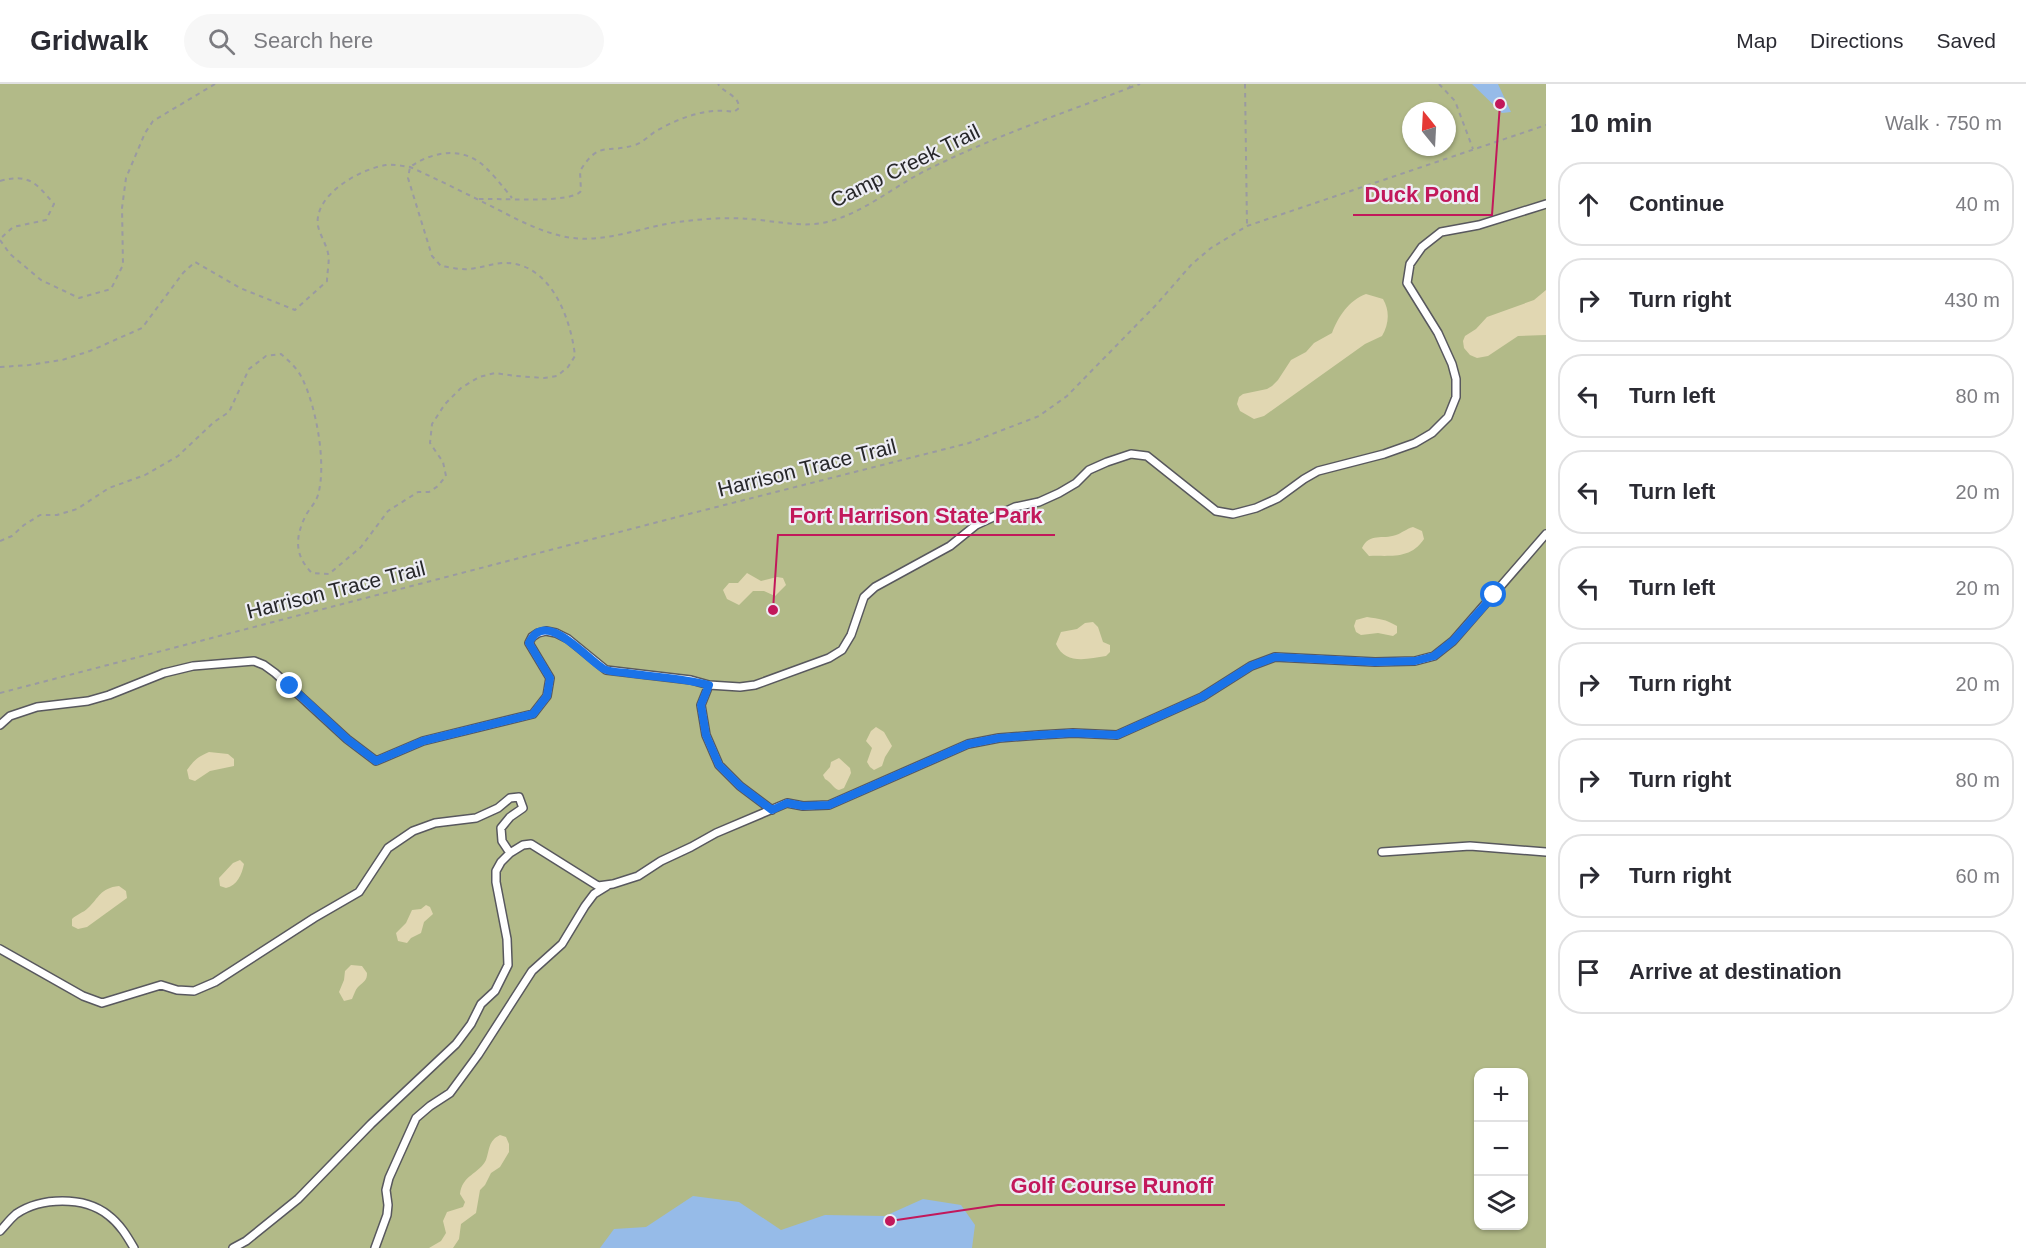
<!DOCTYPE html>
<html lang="en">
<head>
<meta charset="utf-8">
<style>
	:root { --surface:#fff; --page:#f7f7f7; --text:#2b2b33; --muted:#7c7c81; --line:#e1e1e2 }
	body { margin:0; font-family:Helvetica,sans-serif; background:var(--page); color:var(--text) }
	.controls { position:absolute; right:18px; bottom:18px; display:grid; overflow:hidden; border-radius:12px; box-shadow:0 2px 4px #0004 }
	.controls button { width:54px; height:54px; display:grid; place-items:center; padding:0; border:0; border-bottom:2px solid var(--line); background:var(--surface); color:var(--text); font:30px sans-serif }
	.compass { position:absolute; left:1402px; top:18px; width:54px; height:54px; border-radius:50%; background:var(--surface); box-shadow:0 2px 4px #0004; rotate:342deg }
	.stop { position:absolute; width:18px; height:18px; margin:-14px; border:4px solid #1a73e8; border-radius:50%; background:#fff }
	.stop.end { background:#1a73e8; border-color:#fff; box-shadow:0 2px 6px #0008 }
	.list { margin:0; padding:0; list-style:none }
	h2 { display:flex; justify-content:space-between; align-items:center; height:78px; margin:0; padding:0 24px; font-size:26px }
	h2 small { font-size:20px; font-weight:400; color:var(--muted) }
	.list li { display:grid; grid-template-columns:39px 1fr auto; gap:18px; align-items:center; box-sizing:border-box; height:84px; margin:0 12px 12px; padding:0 12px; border:2px solid var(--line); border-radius:24px }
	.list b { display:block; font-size:22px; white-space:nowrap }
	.list em { font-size:20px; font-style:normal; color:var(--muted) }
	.icon { flex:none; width:33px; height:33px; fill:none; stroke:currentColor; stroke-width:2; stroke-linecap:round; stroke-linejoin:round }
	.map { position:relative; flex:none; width:1546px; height:1164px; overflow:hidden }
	header { display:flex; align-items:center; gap:36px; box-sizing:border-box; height:84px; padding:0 30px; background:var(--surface); border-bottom:2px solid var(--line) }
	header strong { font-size:28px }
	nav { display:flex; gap:33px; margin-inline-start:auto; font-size:21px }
	.search { width:420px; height:54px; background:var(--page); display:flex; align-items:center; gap:15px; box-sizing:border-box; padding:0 21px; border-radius:33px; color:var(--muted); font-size:22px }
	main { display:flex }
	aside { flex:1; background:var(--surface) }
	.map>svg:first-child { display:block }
</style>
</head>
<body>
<header>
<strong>Gridwalk</strong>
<div class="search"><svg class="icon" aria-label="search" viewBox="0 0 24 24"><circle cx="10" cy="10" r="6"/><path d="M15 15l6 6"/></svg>Search here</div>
<nav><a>Map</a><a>Directions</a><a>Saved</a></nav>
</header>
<main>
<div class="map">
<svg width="1546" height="1164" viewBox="0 0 1546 1164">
	<rect width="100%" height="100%" fill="#dfdfe7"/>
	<path fill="#b2ba88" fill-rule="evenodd" d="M0,0H1546V1164H0ZM1411,27H1447V63H1411ZM1478,988H1524V1142H1478Z"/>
	<path fill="#e1d7b2" d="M1546,206V251L1518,252L1488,272L1477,274L1470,271L1464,264L1463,257L1465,252L1476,245L1487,233L1534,216Z
		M1366,210L1383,215C1390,227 1389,240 1382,252L1365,260L1264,332L1254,335L1240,327L1237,320L1239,313L1243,310L1267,305L1272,302L1278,296L1291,276L1306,268L1314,259L1332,249C1338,233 1349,216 1366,210Z
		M1413,443L1422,447L1424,455C1410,476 1390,471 1369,472L1362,464C1370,448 1382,456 1396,451C1402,449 1406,445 1413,443Z
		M747,489L761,497L777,493L783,494L786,501L775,512L764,507H753L739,521L727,515L723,506L729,499H738Z
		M1367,533C1380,535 1385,535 1397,542V549L1393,552L1378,549L1361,551L1356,548L1354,542L1356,536Z
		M1093,538L1098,543L1103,558L1110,561V568L1106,572C1087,575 1065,581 1056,560L1061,548L1077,545L1085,539Z
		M876,643L884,648L892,662L885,673L882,682L874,686L870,683L867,678L872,664L866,657L871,647Z
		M209,668L228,670L234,675V682L210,687L195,697L189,695L187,686C193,677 199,672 209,668Z
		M839,674L850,684L851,689L844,704L839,706C834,705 832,699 825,695L823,691L830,683L831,678Z
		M240,776L244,780C242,790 237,802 226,804L220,802L219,794L233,779Z
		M119,802L126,807L127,814L87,843L78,845L72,842V835C77,830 83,829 88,824C99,814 100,804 119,802Z
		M426,821L430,823L433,830L424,838L421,849L411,854L407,859L398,857L396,849L406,839L412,826L421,825Z
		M351,881L362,882L367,889C367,897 364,897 358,903C355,906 354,911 352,915L344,917L339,908L344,896L345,887Z
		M500,1051L506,1053L509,1060V1068L500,1083L491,1089L485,1101L480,1106L476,1129L461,1140L459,1155L453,1164H429L441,1157L446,1149L443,1137L447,1128L463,1123L465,1118L460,1110C462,1091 479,1090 486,1076C490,1065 488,1057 500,1051Z"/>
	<path fill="#96bbe8" d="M1472,0H1498L1511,28L1502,29Z
		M693,1112L739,1118L781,1146L825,1131L885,1132L923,1115L961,1121L975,1141L972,1164H600L614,1145L646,1143Z"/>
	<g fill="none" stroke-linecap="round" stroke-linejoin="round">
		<g stroke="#58585e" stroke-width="10">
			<path id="lane" d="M709,601L701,621L706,651L719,681L740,702L772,726
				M0,641L10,632L37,623L88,617L109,611L164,589L193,582L254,577L264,581L275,589L347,655L376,677L423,657L533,630L547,612L550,594L529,559L532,553L538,549L546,547L556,549L568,555L606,586L691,596L709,601L740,603L755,601L829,574L842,566L851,551L864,513L875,503L950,462L976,441L1015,423L1039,418L1059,409L1076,399L1089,386L1107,378L1131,370L1147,372L1216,427L1233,430L1256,424L1278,414L1304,395L1318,387L1384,370L1415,359L1432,349L1448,333L1456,313V295L1452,280L1438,249L1407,199L1410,180L1422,163L1441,148L1479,141L1546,120
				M1382,768L1470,762L1546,768
				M0,865L83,912L102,919L161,901L177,906L194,907L215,898L314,834L359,808L388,764L413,747L435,739L476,734L498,724L510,714L519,713L523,724L510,733L501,744L502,757L510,769
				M0,1147C5,1142 10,1135 16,1130C41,1113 84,1112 108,1131C120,1140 127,1152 134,1164
				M233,1164L246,1157L298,1115L371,1040L456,960L471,940L481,920L495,907L508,881L507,855L496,798V787L501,778L510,769L523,761L531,760L598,802L613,800L638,792L661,777L691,763L716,749L787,719L803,722L829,721L968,660L999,654L1039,651L1073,649L1117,651L1202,613L1251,582L1275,573L1375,578L1415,577L1434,572L1453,557L1546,450
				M375,1164L387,1131L388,1121L386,1106L389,1094L416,1034L430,1022L450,1009L478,971L532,887L562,860L585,822L594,810L607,802"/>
		</g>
		<path stroke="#9a9aa1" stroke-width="2" stroke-dasharray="4.5 4.5" stroke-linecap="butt" d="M1245,0L1247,142
			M1439,0L1455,17L1473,65
			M1129,4L1140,0
			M0,97C29,89 36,99 54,120L46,136L13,143L0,155
			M479,115C498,114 572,120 581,107L580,87C599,56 606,70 635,61C643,59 650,50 658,46C681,33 709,23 734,28L739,24C739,11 725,10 718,0
			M0,156L10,170L41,196L79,214L111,205L123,181L122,124L126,94L145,49L153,37L215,0
			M0,283L29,281L62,276L90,267L142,244L183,189L195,178L240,204L295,226L327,197C327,188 330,177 328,169C326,160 320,151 318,142C313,111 360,85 386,81C393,80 402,82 410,83C439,96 467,110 495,124C518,136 541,148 566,153C603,160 642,143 678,138C701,135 727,133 750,135C776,137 802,144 827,138C864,129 894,102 927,86C992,53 1061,30 1129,4L1131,0
			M0,457L12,452L24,441L40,431H57L77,425L109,404L145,391L178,372L214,338L229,328L249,285L266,272L281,270C289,277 297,284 302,294C316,322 327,380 318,411C316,418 310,424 306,431C295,453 294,471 312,489L329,490L361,463L388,427L418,408H429L438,402L446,392L443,378L430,359L432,340L445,320L461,304L479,293L495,289L516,292L544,294L557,292L568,283L575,272C571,235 551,179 505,179C493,179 481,184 469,185C460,186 450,183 441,182L432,172L408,94L410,83C428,70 455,63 476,76C488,83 503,103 512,114
			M0,609L681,432L969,359L1039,332L1067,312L1156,221L1192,180L1211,164L1247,142L1546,41"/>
		<use href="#lane" stroke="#fff" stroke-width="7"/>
	</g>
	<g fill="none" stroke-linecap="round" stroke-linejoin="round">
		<path stroke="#1a73e8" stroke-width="8" d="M290,602L347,655L376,677L423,657L533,630L547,612L550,594L529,559C546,523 587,576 604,585C610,588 619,588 627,589C654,593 682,594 709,601L701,621L706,651L719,681L740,702L772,726L787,719L803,722L829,721L968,660L999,654L1039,651L1073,649L1117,651L1202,613L1251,582L1275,573L1375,578L1415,577L1434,572L1453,557L1494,511"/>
	</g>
	<g text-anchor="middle" stroke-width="4.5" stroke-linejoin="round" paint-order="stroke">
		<g font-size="21" fill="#27272a" stroke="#ededf4">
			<text transform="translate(905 82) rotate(-26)" y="7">Camp Creek Trail</text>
			<text transform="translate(807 384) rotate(-14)" y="7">Harrison Trace Trail</text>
			<text transform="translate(336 506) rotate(-14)" y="7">Harrison Trace Trail</text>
		</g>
	</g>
	<path fill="none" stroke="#c2185b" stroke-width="2" d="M1500 20L1492 131H1353M773 526L778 451H1055M890 1137L998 1121H1225"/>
	<g fill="#c2185b" stroke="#ededf4" stroke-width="2">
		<circle cx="1500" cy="20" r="6"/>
		<circle cx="773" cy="526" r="6"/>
		<circle cx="890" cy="1137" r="6"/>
	</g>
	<g font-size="22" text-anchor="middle" font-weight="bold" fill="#c2185b" stroke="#ededf4" stroke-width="4.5" stroke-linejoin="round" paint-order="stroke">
		<text x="1422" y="118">Duck Pond</text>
		<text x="916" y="439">Fort Harrison State Park</text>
		<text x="1112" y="1109">Golf Course Runoff</text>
	</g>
</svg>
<div class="controls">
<button>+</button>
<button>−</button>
<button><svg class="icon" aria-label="layers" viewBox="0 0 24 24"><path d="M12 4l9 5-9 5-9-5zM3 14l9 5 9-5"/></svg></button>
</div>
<svg class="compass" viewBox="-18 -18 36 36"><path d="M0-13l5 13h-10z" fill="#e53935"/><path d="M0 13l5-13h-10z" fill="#7c7c81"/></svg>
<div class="stop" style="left:1494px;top:511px"></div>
<div class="stop end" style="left:290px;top:602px"></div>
</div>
<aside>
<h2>10 min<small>Walk · 750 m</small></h2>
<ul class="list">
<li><svg class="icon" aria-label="ahead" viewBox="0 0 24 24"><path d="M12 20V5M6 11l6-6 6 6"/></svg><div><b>Continue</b></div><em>40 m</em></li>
<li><svg class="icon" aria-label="right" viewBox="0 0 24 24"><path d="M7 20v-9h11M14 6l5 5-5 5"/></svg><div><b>Turn right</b></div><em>430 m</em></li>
<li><svg class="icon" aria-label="left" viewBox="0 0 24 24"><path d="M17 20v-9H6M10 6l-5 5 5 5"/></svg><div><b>Turn left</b></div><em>80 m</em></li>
<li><svg class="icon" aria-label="left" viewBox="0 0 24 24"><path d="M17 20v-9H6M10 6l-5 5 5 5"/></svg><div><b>Turn left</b></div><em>20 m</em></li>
<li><svg class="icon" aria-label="left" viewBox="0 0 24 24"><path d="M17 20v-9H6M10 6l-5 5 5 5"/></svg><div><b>Turn left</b></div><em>20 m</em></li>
<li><svg class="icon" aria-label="right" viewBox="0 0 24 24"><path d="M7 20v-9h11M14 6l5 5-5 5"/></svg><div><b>Turn right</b></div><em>20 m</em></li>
<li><svg class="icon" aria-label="right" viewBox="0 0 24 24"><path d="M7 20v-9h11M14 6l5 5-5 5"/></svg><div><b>Turn right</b></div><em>80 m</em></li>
<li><svg class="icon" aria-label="right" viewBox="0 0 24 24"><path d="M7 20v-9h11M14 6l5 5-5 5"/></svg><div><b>Turn right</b></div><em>60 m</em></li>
<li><svg class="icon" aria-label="arrive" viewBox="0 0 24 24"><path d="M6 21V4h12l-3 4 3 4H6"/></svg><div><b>Arrive at destination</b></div></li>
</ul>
</aside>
</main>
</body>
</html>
